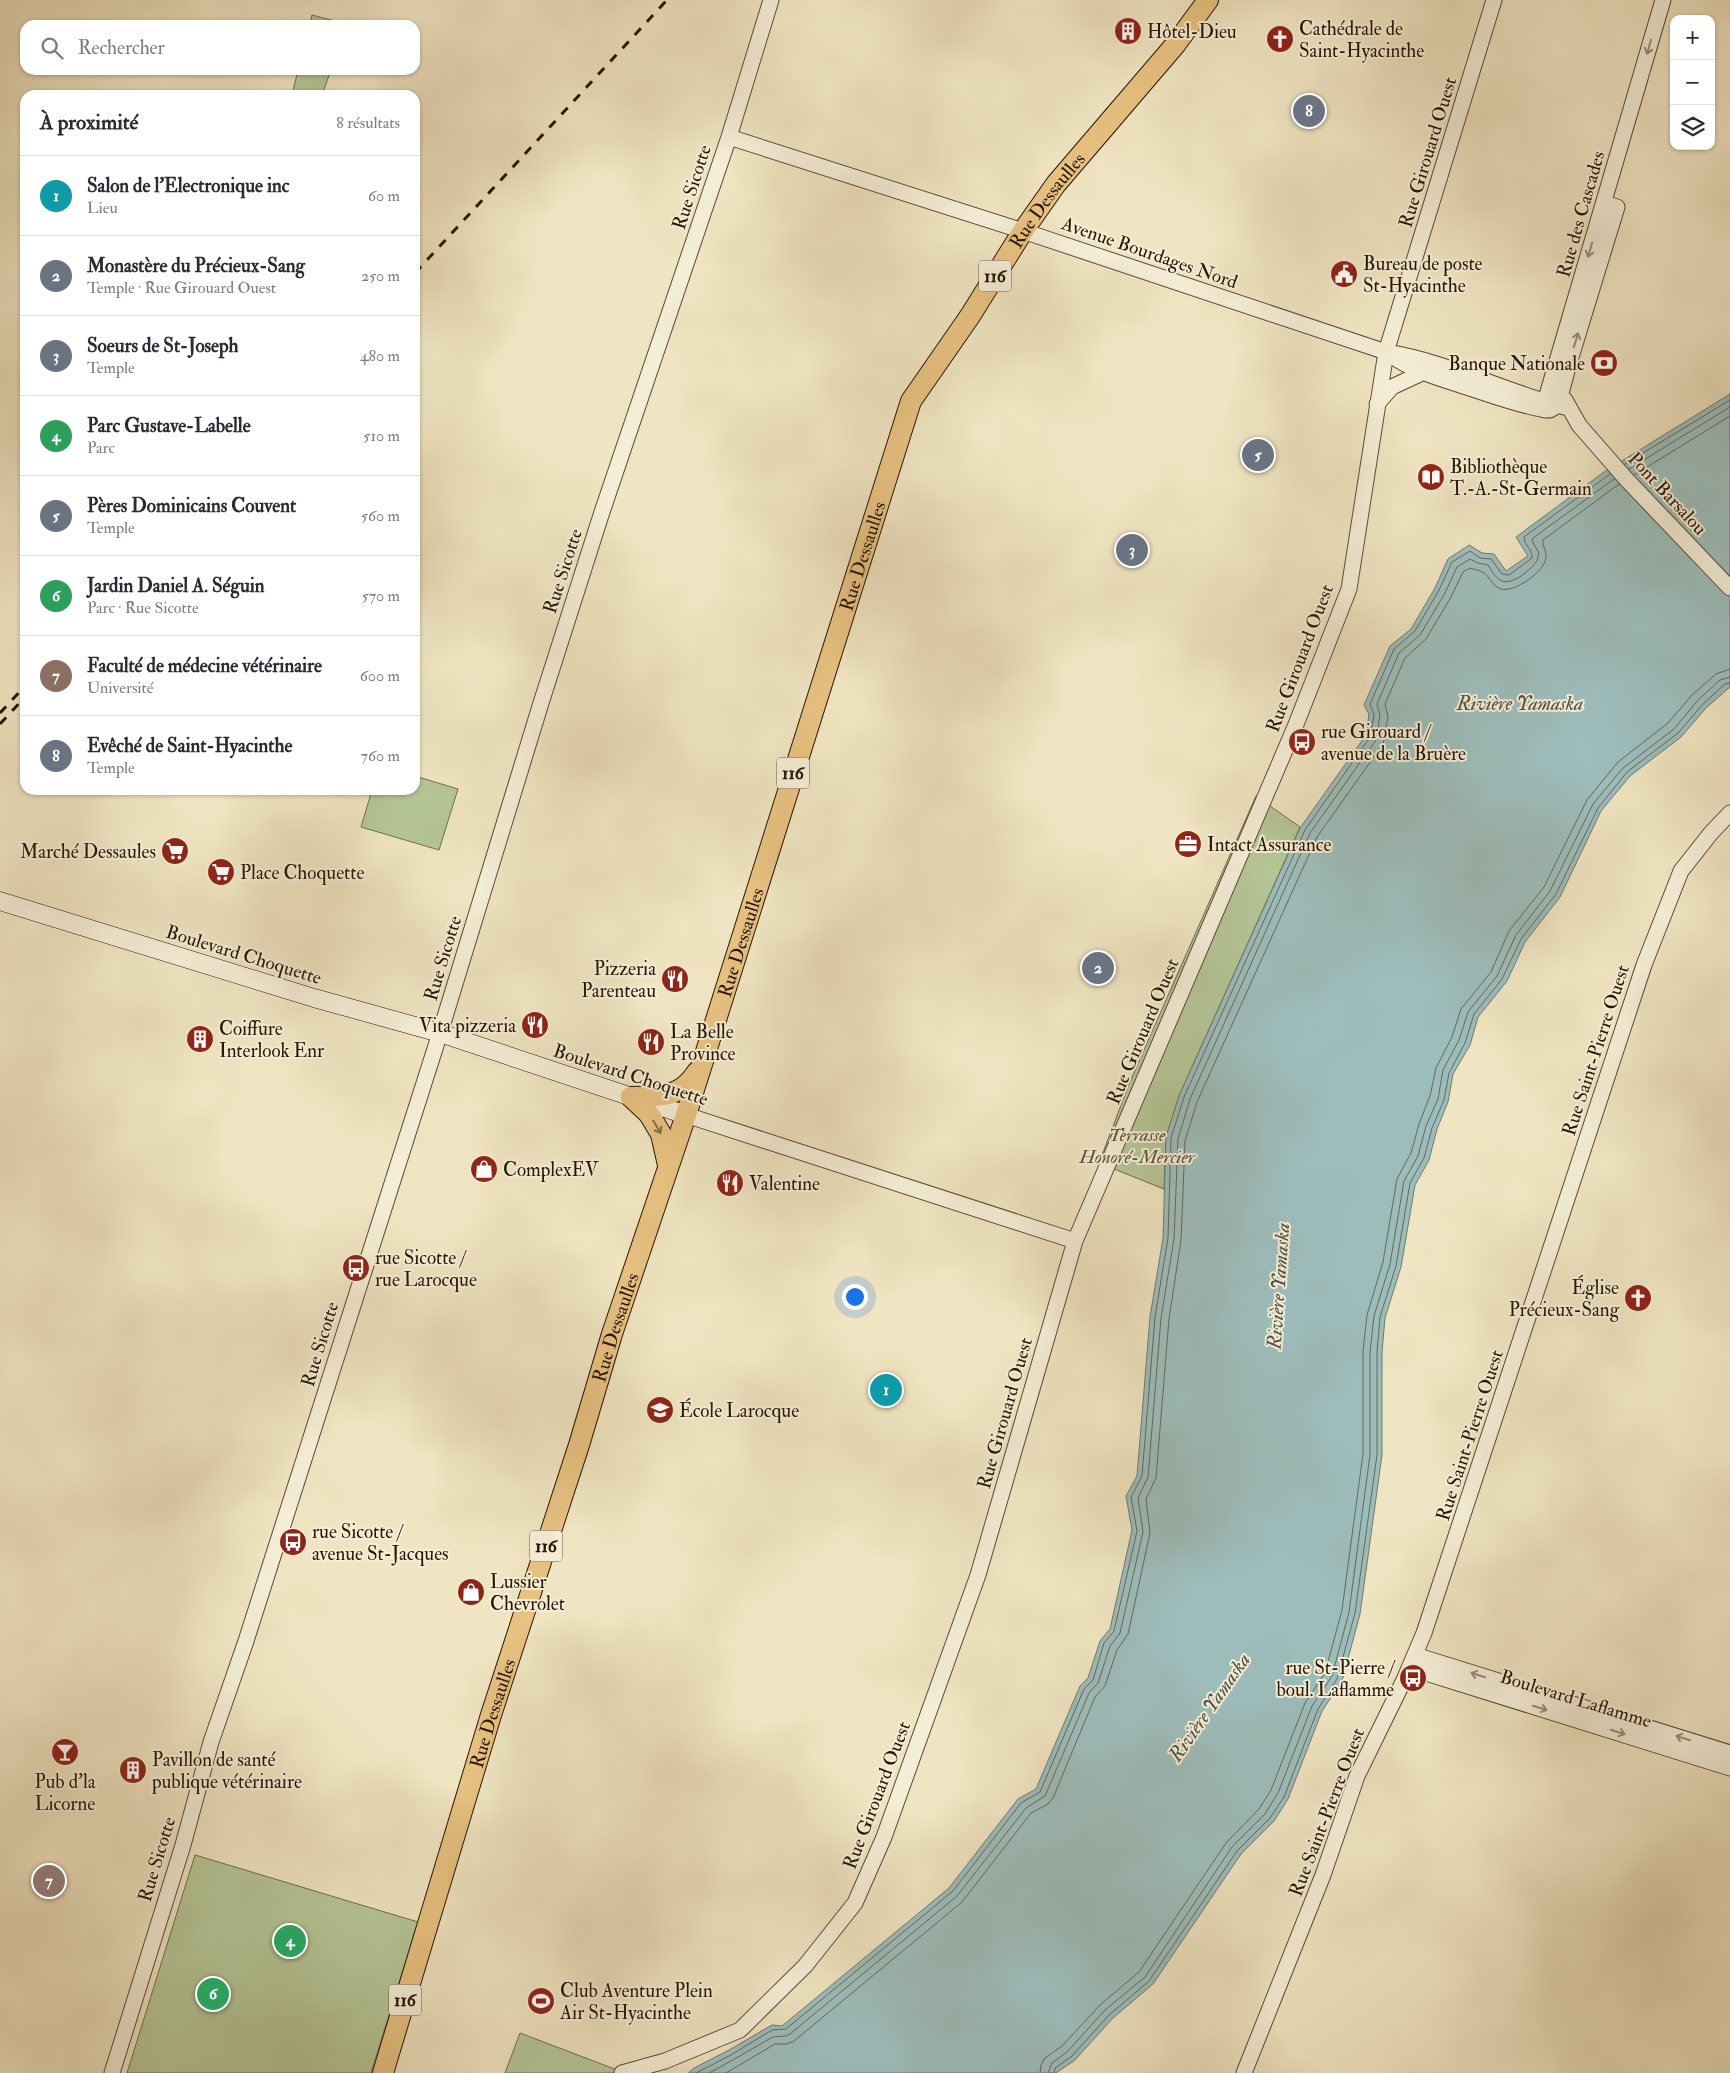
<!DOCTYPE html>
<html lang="fr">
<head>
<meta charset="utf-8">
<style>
	:root { --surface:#fff; --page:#f7f7f7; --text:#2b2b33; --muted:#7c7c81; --line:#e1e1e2; --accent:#ea580c }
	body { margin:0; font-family:"IM FELL Double Pica",serif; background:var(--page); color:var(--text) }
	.controls { position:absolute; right:15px; top:15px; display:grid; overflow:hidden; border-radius:10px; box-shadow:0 1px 4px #0004 }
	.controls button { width:45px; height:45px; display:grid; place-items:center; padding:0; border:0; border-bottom:1px solid var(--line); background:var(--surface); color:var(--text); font:25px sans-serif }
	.you { position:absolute; left:854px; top:1296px; width:18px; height:18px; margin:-12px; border:4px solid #fff; border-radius:50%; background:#1a73e8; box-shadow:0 0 0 8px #1a73e833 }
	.badge { display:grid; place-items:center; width:32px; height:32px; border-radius:50%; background:var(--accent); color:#fff; font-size:16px; font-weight:700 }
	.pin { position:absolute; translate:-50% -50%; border:2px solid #fff; box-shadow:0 1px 5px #0006 }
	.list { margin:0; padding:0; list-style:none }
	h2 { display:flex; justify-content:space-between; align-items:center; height:65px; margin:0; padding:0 20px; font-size:21px }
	h2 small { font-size:16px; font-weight:400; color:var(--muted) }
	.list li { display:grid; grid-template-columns:32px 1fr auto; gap:15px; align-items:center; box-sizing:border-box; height:80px; padding:0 20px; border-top:1px solid var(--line) }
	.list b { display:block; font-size:19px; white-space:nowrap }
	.list p { margin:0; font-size:16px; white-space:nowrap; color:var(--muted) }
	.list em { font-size:16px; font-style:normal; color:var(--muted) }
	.icon { flex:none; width:28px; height:28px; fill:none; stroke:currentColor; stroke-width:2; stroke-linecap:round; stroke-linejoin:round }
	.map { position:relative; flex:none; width:1730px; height:2073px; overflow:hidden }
	.search { position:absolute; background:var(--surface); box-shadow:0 1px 4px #0004; left:20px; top:20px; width:400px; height:55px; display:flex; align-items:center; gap:12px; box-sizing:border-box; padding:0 18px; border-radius:15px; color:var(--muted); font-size:19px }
	.panel { position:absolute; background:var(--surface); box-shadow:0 1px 4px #0004; left:20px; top:90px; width:400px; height:705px; border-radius:15px }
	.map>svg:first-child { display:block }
</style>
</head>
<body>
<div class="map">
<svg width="1730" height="2073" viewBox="0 0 1730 2073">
	<rect width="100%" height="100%" fill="#f0e5c2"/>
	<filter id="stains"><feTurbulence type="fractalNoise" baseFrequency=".004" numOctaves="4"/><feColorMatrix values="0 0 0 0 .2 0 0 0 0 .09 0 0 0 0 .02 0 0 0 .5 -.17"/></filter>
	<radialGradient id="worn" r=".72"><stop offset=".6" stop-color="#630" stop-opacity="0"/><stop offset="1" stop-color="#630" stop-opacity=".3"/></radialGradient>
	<path fill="#b5c697" stroke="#6e6d4c" d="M312,15L346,24L310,25Z
		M298,70H331L322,95H292Z
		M415,776L458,789L439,850L361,827L372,790H415Z
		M1256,796L1300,827L1179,1096L1166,1137L1164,1189L1099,1163L1129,1084Z
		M195,1855L418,1922L371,2073H127Z
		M520,2033L625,2073H505Z"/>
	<path fill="#9dbdbb" stroke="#6e7971" d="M1730,394V687L1706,708L1681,737L1630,776L1601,811L1560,897L1525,942L1507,981L1478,1017L1470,1045L1453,1074L1448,1102L1437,1129L1429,1160L1415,1185L1401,1267L1385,1318L1382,1352V1455L1360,1614L1342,1681L1322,1711L1288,1799L1274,1821L1241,1854L1153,1984L1113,2018L1075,2060L1056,2073H688L694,2068L729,2050L772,2025L782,2026L949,1888L1018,1799L1036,1789L1080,1686L1088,1678L1100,1641L1110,1629L1132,1530L1126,1496L1137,1476L1150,1317L1163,1238L1166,1137L1179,1096L1300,828L1366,735L1369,714L1364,705L1390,646L1411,629L1435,588L1448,559L1469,545L1482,553L1494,554L1506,571L1528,556L1516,537L1604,472Z"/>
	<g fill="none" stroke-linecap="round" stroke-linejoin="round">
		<path stroke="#62685e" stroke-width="1" d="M1625,464L1730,400
			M1629,469L1730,407
			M1634,475L1730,416
			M696,2073L731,2055L772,2030L786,2029L953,1891L1021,1803L1040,1792L1084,1689L1093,1680L1104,1643L1114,1631L1137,1531L1131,1497L1142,1476L1155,1317L1168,1238L1171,1138L1184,1097L1305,830L1370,737L1374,715L1370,704L1394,649L1415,631L1439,590L1452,562L1470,551L1480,558L1491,559L1502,574L1509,575L1532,558C1533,550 1524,545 1524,537L1610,474
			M709,2073C730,2062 750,2050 771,2038C777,2035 783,2038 790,2034L957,1896L1026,1808L1045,1796L1089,1693L1098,1683L1110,1646L1120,1633L1143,1532L1138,1498L1148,1477L1161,1318L1174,1239L1178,1139L1190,1099L1310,833L1376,740L1380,715L1377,704L1399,653L1420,635L1445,593L1457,567L1470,559L1478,563L1488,565C1491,570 1495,577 1500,580C1511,587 1531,570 1537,561L1539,553L1532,541L1533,538L1614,479
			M726,2073L775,2044H787L794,2041L962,1902L1031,1813L1048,1804L1053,1798L1095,1697L1105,1686L1117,1650L1128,1634L1150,1533L1146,1499L1156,1478L1169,1319L1181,1240L1185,1141L1197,1102L1317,837L1383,744L1388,717L1385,704L1405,658L1426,639L1451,597L1463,572L1470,568C1474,570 1481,570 1484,573C1491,578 1492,586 1501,589C1514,593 1544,572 1546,558C1547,552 1542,546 1543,540L1619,484
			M1040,2073L1041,2065L1045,2058L1062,2046L1100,2005L1139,1972L1226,1843L1259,1809L1271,1790L1305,1703L1325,1673L1342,1610L1363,1454V1351L1367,1315L1383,1262L1397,1179L1411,1153L1419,1124L1430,1096L1436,1068L1452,1037L1461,1009L1491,972L1509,931L1544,887L1587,800L1618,762L1668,723L1692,695L1716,674L1730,669
			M1048,2073L1052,2063L1067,2052L1105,2010L1145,1977L1232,1847L1265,1814L1278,1793L1312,1706L1332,1676L1349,1612L1370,1455V1352L1374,1316L1390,1264L1404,1181L1418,1156L1426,1126L1438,1099L1443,1070L1459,1040L1468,1012L1497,976L1516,935L1550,891L1593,804L1623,768L1674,729L1698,700L1720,680L1730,677
			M1054,2073L1055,2068L1072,2056L1109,2015L1149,1981L1237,1851L1270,1818L1284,1797L1318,1709L1337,1679L1355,1613L1377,1455V1352L1380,1317L1396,1266L1410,1183L1424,1158L1432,1128L1444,1100L1449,1073L1465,1043L1474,1014L1502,979L1521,939L1556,894L1598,808L1627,772L1678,733L1703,704L1725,684L1730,683"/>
		<g stroke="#594832" stroke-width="17">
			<path id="tertiary" d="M729,137L1023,231L1386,352C1449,362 1507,393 1568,408
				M1604,203L1617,207L1568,367L1558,405L1550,410L1545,402L1663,0
				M1392,356C1412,370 1436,377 1460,385C1489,394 1516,405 1546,410
				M1565,400L1579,425L1627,480L1730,588
				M1377,404L1392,387L1424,372
				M686,1115L1075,1241
				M1415,1655L1730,1753
				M1410,1668L1730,1768
				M112,2073L183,1845L211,1742L246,1641L440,1033L541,703L602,512L729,137L771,0
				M622,2073L665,2061L740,2030L805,1966L855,1903L884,1837L978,1575L1075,1241L1295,727L1349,589L1386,352L1494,0
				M1244,2073L1323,1875L1357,1776L1404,1680L1424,1633L1644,965L1681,871L1711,833L1730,813"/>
		</g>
		<g stroke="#271402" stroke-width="19">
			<path id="secondary" d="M0,901L314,998L440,1033L686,1115"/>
		</g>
		<g stroke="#271402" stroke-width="22">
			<g id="primary">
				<path d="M631,1097C660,1096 679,1099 697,1072"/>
				<path d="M631,1097L649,1114L661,1134L668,1165"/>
				<path id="s1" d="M383,2073L491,1715L579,1445L612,1334L686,1115L911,401L970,316L1023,231L1056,184L1175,45L1208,0"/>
			</g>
		</g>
		<use href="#tertiary" stroke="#f5eed7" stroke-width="15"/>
		<use href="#secondary" stroke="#f5eed7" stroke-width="18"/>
		<use href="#primary" stroke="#e8c281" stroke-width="20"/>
		<path stroke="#271402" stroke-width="3" stroke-dasharray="9 9" stroke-linecap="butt" d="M415,273L667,0
			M0,713L25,686
			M0,724L25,697"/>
	</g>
	<defs><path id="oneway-shaft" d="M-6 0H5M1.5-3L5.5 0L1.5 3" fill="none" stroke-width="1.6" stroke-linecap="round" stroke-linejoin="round" transform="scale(1.25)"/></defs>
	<g stroke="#988c77">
		<use href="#oneway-shaft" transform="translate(1649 47) rotate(106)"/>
		<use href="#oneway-shaft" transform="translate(1590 250) rotate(107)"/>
		<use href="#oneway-shaft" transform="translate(1576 340) rotate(-73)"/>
		<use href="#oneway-shaft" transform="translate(1478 1675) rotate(-163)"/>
		<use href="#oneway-shaft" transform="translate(1540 1708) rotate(17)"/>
		<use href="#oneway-shaft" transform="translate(1618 1732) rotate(18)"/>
		<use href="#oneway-shaft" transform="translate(1683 1738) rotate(-163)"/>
	</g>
	<use stroke="#886b42" href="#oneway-shaft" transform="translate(657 1127) rotate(59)"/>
	<defs>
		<g id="building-disc" transform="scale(1.4375)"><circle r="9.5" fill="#8f2418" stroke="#f5eed7"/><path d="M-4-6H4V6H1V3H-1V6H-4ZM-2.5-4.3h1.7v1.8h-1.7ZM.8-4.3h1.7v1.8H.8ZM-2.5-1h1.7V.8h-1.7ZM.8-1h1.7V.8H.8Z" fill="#fff"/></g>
		<g id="church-disc" transform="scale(1.4375)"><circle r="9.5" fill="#8f2418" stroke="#f5eed7"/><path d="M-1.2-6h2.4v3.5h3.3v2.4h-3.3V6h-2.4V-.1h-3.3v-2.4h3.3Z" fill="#fff"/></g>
		<g id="civic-disc" transform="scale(1.4375)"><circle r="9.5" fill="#8f2418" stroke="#f5eed7"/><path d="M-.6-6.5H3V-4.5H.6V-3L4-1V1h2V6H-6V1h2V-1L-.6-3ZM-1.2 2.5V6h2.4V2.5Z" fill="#fff"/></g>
		<g id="bank-disc" transform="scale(1.4375)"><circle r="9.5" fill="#8f2418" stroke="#f5eed7"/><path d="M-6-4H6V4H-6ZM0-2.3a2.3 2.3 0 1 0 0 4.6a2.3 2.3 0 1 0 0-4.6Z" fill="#fff"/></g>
		<g id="library-disc" transform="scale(1.4375)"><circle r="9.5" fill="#8f2418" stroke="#f5eed7"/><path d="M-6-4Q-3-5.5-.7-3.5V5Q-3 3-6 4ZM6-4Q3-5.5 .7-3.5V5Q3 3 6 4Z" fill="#fff"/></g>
		<g id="bus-disc" transform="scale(1.4375)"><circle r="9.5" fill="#8f2418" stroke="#f5eed7"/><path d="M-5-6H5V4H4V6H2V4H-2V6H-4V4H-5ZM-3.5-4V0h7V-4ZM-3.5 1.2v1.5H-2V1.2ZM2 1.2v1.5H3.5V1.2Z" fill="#fff"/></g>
		<g id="office-disc" transform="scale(1.4375)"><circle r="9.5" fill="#8f2418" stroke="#f5eed7"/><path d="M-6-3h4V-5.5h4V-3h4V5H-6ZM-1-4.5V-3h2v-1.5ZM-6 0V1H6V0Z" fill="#fff"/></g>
		<g id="supermarket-disc" transform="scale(1.4375)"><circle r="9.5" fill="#8f2418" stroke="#f5eed7"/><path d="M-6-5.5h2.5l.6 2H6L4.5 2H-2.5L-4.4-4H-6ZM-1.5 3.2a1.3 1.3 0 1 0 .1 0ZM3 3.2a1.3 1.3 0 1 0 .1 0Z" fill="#fff"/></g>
		<g id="restaurant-disc" transform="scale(1.4375)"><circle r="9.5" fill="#8f2418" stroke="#f5eed7"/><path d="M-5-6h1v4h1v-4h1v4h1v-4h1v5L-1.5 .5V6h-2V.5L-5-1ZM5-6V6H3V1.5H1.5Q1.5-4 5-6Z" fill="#fff"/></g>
		<g id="shop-disc" transform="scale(1.4375)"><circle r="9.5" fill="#8f2418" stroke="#f5eed7"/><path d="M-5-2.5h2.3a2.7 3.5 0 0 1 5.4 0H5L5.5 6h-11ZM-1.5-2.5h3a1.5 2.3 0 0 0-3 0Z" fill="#fff"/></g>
		<g id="school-disc" transform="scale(1.4375)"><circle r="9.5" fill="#8f2418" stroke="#f5eed7"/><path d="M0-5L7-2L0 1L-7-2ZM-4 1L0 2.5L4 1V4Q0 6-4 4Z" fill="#fff"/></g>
		<g id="bar-disc" transform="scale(1.4375)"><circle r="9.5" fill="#8f2418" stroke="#f5eed7"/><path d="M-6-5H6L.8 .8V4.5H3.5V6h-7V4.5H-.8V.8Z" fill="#fff"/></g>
		<g id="stadium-disc" transform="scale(1.4375)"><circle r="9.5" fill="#8f2418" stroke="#f5eed7"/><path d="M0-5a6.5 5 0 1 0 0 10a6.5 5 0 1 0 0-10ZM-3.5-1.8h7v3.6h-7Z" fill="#fff"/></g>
	</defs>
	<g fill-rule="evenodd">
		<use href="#building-disc" x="1128" y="31"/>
		<use href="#church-disc" x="1280" y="39"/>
		<use href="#civic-disc" x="1344" y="274"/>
		<use href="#bank-disc" x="1604" y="363"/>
		<use href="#library-disc" x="1431" y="477"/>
		<use href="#bus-disc" x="1302" y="742"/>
		<use href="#office-disc" x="1188" y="844"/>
		<use href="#supermarket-disc" x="175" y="851"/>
		<use href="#supermarket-disc" x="221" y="872"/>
		<use href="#restaurant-disc" x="675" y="979"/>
		<use href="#restaurant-disc" x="535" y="1025"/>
		<use href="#building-disc" x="200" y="1039"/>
		<use href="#restaurant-disc" x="651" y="1042"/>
		<use href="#shop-disc" x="484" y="1169"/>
		<use href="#restaurant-disc" x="730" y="1183"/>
		<use href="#bus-disc" x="356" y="1268"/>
		<use href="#church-disc" x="1638" y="1298"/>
		<use href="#school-disc" x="660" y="1410"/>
		<use href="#bus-disc" x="293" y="1542"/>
		<use href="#shop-disc" x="471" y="1592"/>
		<use href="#bus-disc" x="1413" y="1678"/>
		<use href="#bar-disc" x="65" y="1752"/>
		<use href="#building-disc" x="133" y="1770"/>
		<use href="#stadium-disc" x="541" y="2001"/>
	</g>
	<g text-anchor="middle" stroke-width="4" stroke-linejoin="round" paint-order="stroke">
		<g fill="#f5eed7" stroke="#655542" stroke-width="1">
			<rect x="979" y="260.5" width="32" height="31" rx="4"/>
			<rect x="777" y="757.5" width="32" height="31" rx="4"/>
			<rect x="530" y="1530.5" width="32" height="31" rx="4"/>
			<rect x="389" y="1984.5" width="32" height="31" rx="4"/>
		</g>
		<g font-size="18" font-weight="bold" fill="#271402">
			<text x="995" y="282">116</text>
			<text x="793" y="779">116</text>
			<text x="546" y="1552">116</text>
			<text x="405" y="2006">116</text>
		</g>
		<g font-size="19" fill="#271402" stroke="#f5eed7" text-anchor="start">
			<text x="1299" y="35">Cathédrale de<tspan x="1299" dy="22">Saint-Hyacinthe</tspan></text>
			<text x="1147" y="38">Hôtel-Dieu</text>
			<text x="1363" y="270">Bureau de poste<tspan x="1363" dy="22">St-Hyacinthe</tspan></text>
			<text x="1585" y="370" text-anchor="end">Banque Nationale</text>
			<text x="1450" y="473">Bibliothèque<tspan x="1450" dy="22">T.-A.-St-Germain</tspan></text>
			<text x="1321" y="738">rue Girouard /<tspan x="1321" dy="22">avenue de la Bruère</tspan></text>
			<text x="1207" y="851">Intact Assurance</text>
			<text x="156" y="858" text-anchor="end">Marché Dessaules</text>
			<text x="240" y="879">Place Choquette</text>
			<text x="656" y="975" text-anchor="end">Pizzeria<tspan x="656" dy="22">Parenteau</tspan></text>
			<text x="516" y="1032" text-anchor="end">Vita pizzeria</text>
			<text x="219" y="1035">Coiffure<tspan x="219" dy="22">Interlook Enr</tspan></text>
			<text x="670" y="1038">La Belle<tspan x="670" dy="22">Province</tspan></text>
			<text x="503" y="1176">ComplexEV</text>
			<text x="749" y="1190">Valentine</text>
			<text x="375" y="1264">rue Sicotte /<tspan x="375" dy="22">rue Larocque</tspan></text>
			<text x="1619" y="1294" text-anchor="end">Église<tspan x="1619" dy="22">Précieux-Sang</tspan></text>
			<text x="679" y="1417">École Larocque</text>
			<text x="312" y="1538">rue Sicotte /<tspan x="312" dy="22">avenue St-Jacques</tspan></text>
			<text x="490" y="1588">Lussier<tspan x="490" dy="22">Chevrolet</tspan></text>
			<text x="1394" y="1674" text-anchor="end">rue St-Pierre /<tspan x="1394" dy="22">boul. Laflamme</tspan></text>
			<text x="152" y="1766">Pavillon de santé<tspan x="152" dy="22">publique vétérinaire</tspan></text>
			<text x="65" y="1788" text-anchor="middle">Pub d'la<tspan x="65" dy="22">Licorne</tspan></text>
			<text x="560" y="1997">Club Aventure Plein<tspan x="560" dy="22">Air St-Hyacinthe</tspan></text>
		</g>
		<g font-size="19" fill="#271402" stroke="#f5eed7">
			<text transform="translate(1427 152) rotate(-73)" y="7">Rue Girouard Ouest</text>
			<text transform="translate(691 187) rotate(-72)" y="7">Rue Sicotte</text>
			<text dy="7" stroke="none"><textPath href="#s1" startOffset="1996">Rue Dessaulles</textPath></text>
			<text transform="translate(1580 214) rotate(-74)" y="7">Rue des Cascades</text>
			<text transform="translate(1150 252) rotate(19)" y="7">Avenue Bourdages Nord</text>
			<text transform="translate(1668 493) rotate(47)" y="7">Pont Barsalou</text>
			<text dy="7" stroke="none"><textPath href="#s1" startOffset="1591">Rue Dessaulles</textPath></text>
			<text transform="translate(562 571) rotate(-72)" y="7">Rue Sicotte</text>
			<text transform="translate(1299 658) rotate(-69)" y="7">Rue Girouard Ouest</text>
			<text dy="7" stroke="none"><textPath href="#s1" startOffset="1186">Rue Dessaulles</textPath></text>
			<text transform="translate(244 954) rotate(17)" y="7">Boulevard Choquette</text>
			<text transform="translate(442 958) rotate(-73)" y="7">Rue Sicotte</text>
			<text transform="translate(1142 1031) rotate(-67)" y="7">Rue Girouard Ouest</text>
			<text transform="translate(1595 1050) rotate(-72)" y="7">Rue Saint-Pierre Ouest</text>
			<text transform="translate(631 1074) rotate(18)" y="7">Boulevard Choquette</text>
			<text dy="7" stroke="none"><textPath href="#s1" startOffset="781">Rue Dessaulles</textPath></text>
			<text transform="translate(319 1344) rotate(-73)" y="7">Rue Sicotte</text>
			<text transform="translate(1004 1413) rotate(-74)" y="7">Rue Girouard Ouest</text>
			<text transform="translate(1469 1435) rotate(-72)" y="7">Rue Saint-Pierre Ouest</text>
			<text transform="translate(1576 1698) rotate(17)" y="7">Boulevard Laflamme</text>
			<text dy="7" stroke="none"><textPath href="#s1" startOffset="376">Rue Dessaulles</textPath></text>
			<text transform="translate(876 1795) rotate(-69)" y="7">Rue Girouard Ouest</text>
			<text transform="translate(1326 1812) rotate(-69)" y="7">Rue Saint-Pierre Ouest</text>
			<text transform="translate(156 1859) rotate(-73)" y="7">Rue Sicotte</text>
		</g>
		<g font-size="19" font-style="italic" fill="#595236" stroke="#f5eed7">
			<text x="1137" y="1141">Terrasse<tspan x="1137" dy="22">Honoré-Mercier</tspan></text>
		</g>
		<g font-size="20" font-style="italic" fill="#504f43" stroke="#f5eed7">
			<text x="1520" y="710">Rivière Yamaska</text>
			<text transform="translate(1278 1286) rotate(-86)" y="7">Rivière Yamaska</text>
			<text transform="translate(1209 1707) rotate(-55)" y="7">Rivière Yamaska</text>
		</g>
	</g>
	<rect width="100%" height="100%" filter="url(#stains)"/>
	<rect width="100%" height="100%" fill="url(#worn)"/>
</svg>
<div class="controls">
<button>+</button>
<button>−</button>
<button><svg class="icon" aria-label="layers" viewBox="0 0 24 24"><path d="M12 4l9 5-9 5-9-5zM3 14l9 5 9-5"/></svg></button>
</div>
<div class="you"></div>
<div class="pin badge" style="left:886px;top:1390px;background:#0f9aa8">1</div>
<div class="pin badge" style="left:1098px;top:968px;background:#6b7280">2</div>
<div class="pin badge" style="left:1132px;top:550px;background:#6b7280">3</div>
<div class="pin badge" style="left:290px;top:1941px;background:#2e9e5b">4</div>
<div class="pin badge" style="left:1258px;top:455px;background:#6b7280">5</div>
<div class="pin badge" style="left:213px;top:1994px;background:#2e9e5b">6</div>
<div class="pin badge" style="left:49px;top:1881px;background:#8d6e63">7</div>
<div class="pin badge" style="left:1309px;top:111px;background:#6b7280">8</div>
<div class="search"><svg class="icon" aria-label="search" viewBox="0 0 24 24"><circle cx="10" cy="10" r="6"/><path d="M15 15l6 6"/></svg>Rechercher</div>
<section class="panel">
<h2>À proximité<small>8 résultats</small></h2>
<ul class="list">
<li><span class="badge" style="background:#0f9aa8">1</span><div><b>Salon de l'Electronique inc</b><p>Lieu</p></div><em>60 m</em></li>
<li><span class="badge" style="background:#6b7280">2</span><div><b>Monastère du Précieux-Sang</b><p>Temple · Rue Girouard Ouest</p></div><em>250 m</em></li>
<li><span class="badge" style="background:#6b7280">3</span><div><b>Soeurs de St-Joseph</b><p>Temple</p></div><em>480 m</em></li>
<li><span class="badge" style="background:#2e9e5b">4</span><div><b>Parc Gustave-Labelle</b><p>Parc</p></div><em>510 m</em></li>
<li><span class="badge" style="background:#6b7280">5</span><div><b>Pères Dominicains Couvent</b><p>Temple</p></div><em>560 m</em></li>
<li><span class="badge" style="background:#2e9e5b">6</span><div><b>Jardin Daniel A. Séguin</b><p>Parc · Rue Sicotte</p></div><em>570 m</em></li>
<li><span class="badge" style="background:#8d6e63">7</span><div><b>Faculté de médecine vétérinaire</b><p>Université</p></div><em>600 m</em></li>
<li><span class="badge" style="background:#6b7280">8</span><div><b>Evêché de Saint-Hyacinthe</b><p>Temple</p></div><em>760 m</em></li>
</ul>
</section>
</div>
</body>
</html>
